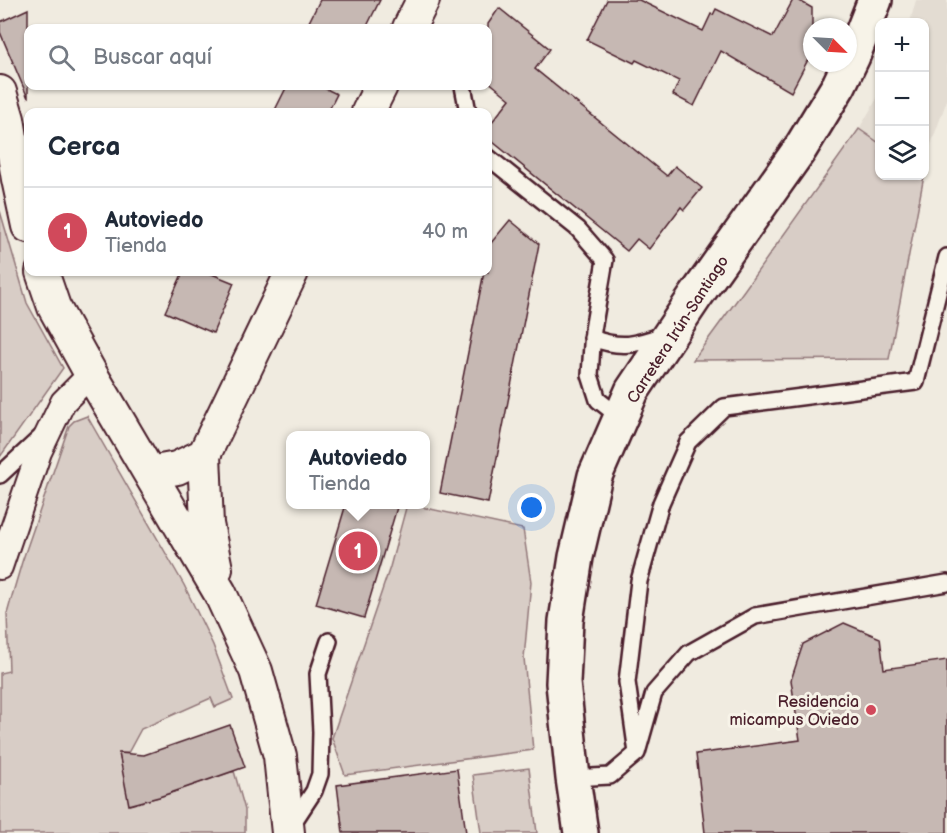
<!DOCTYPE html>
<html lang="es">
<head>
<meta charset="utf-8">
<style>
	:root { --surface:#fff; --page:#f6f6f7; --text:#1f2937; --muted:#747a83; --line:#e0e1e3; --accent:#d1495b }
	body { margin:0; font-family:"Balsamiq Sans",sans-serif; background:var(--page); color:var(--text) }
	.controls { position:absolute; right:18px; top:18px; display:grid; overflow:hidden; border-radius:12px; box-shadow:0 2px 4px #0004 }
	.controls button { width:54px; height:54px; display:grid; place-items:center; padding:0; border:0; border-bottom:2px solid var(--line); background:var(--surface); color:var(--text); font:30px sans-serif }
	.compass { position:absolute; left:803px; top:18px; width:54px; height:54px; border-radius:50%; background:var(--surface); box-shadow:0 2px 4px #0004; rotate:114deg }
	.you { position:absolute; left:532px; top:508px; width:21px; height:21px; margin:-15px; border:4px solid #fff; border-radius:50%; background:#1a73e8; box-shadow:0 0 0 9px #1a73e833 }
	.badge { display:grid; place-items:center; width:39px; height:39px; border-radius:50%; background:var(--accent); color:#fff; font-size:20px; font-weight:700 }
	.pin { position:absolute; translate:-50% -50%; border:3px solid #fff; box-shadow:0 2px 6px #0006 }
	.popup { position:absolute; left:286px; top:431px; width:144px; height:78px; box-sizing:border-box; display:grid; place-content:center; border-radius:12px; background:var(--surface); filter:drop-shadow(0 2px 4px #0005); font-size:20px; white-space:nowrap; color:var(--muted) }
	.popup b { font-size:22px; color:var(--text) }
	.popup::after { content:''; position:absolute; left:50%; top:100%; margin-left:-12px; border:12px solid transparent; border-top-color:var(--surface) }
	.list { margin:0; padding:0; list-style:none }
	h2 { display:flex; justify-content:space-between; align-items:center; height:78px; margin:0; padding:0 24px; font-size:26px }
	h2 small { font-size:20px; font-weight:400; color:var(--muted) }
	.list li { display:grid; grid-template-columns:39px 1fr auto; gap:18px; align-items:center; box-sizing:border-box; height:90px; padding:0 24px; border-top:2px solid var(--line) }
	.list b { display:block; font-size:22px; white-space:nowrap }
	.list p { margin:0; font-size:20px; white-space:nowrap; color:var(--muted) }
	.list em { font-size:20px; font-style:normal; color:var(--muted) }
	.icon { flex:none; width:33px; height:33px; fill:none; stroke:currentColor; stroke-width:2; stroke-linecap:round; stroke-linejoin:round }
	.map { position:relative; flex:none; width:947px; height:833px; overflow:hidden }
	.search { position:absolute; background:var(--surface); box-shadow:0 2px 4px #0004; left:24px; top:24px; width:468px; height:66px; display:flex; align-items:center; gap:15px; box-sizing:border-box; padding:0 21px; border-radius:12px; color:var(--muted); font-size:22px }
	.panel { position:absolute; background:var(--surface); box-shadow:0 2px 4px #0004; left:24px; top:108px; width:468px; height:168px; border-radius:12px }
	.map>svg:first-child { display:block }
</style>
</head>
<body>
<div class="map">
<svg width="947" height="833" viewBox="0 0 947 833">
	<rect width="100%" height="100%" fill="#f0ebe0"/>
	<filter id="ink" filterUnits="userSpaceOnUse"><feTurbulence type="fractalNoise" baseFrequency=".0167" numOctaves="2"/><feDisplacementMap in="SourceGraphic" scale="12" xChannelSelector="R" yChannelSelector="G"/><feConvolveMatrix kernelMatrix="1 2 1 2 8 2 1 2 1" color-interpolation-filters="sRGB"/></filter>
	<g filter="url(#ink)">
		<path fill="#e3dcd2" d="M916,0H947V100L925,161L924,22H910Z
			M879,95V143L859,129Z"/>
		<path fill="#d8cdc6" stroke="#917678" stroke-width="1.5" d="M859,129L879,143L880,176H924L889,359L693,360L745,289Z
			M0,211L27,303L63,368L0,457Z
			M87,416L184,585L213,645L233,699L215,707L211,698L141,729L128,753H119L130,804L159,797L234,771L245,810V833H0V673L9,671L7,614L12,596L22,562L69,426L74,421Z
			M407,504L412,505L523,529L531,582L524,658L533,750L345,775L332,738L390,567Z
			M529,768L537,833H481L473,775Z"/>
		<path fill="#c6b8b3" stroke="#4a1f2b" stroke-width="1.5" d="M320,0H380L366,28H306Z
			M607,0H639L703,31L711,14L713,15L716,9L773,37L793,0H798L812,8V52L791,92L721,51L694,106L673,95L679,81L636,60L634,63L587,40Z
			M499,8L550,49L535,69L667,176L675,166L702,188L684,210L681,207L649,249L637,239L627,251L488,138V127L510,99L488,81V24Z
			M28,9V98L0,32V22Z
			M287,86H320L337,94L328,112H274Z
			M510,220L539,244L488,503L440,493L484,272H488V255L490,244Z
			M183,272H207L234,283L213,333L165,312Z
			M346,504H398L364,618L316,604Z
			M844,623L880,638L884,669L947,660V833H705L696,754L800,740L791,680L803,644Z
			M230,725L245,767L159,797L129,805L119,753L144,755Z
			M457,769L466,833H343L337,785Z"/>
		<g fill="none" stroke-linecap="round" stroke-linejoin="round">
			<g stroke="#4a1f2b" stroke-width="20">
				<path id="service" d="M463,86L468,112
					M488,157L578,229L605,260L593,330L590,375L598,400L621,418
					M592,338C621,349 635,345 663,335
					M0,475L42,436
					M637,753L627,682L639,581L661,503L688,442L724,407L916,382L947,257
					M573,778L610,776L637,753L654,693L689,653L755,616L947,583
					M291,826L314,791L320,774L321,732L318,674L329,641"/>
			</g>
			<g stroke="#4a1f2b" stroke-width="28">
				<path id="pedestrian" d="M0,567L39,452L50,429L63,402L91,374"/>
			</g>
			<g stroke="#4a1f2b" stroke-width="36">
				<path id="minor" d="M409,28L423,0
					M0,92L8,119L18,179L28,226
					M368,112L381,86
					M42,272L54,307L91,374L220,593L256,671L280,756L288,833
					M150,473L177,468L204,455
					M216,569L207,524L204,455L292,272"/>
			</g>
			<g stroke="#4a1f2b" stroke-width="38">
				<path id="trunk" d="M581,833L573,778L563,683L566,621L576,557L595,476L632,391L695,297L800,149L839,85L853,56L875,0"/>
			</g>
			<use href="#service" stroke="#f7f3e8" stroke-width="15"/>
			<use href="#pedestrian" stroke="#f7f3e8" stroke-width="24"/>
			<use href="#minor" stroke="#f7f3e8" stroke-width="32"/>
			<use href="#trunk" stroke="#f7f3e8" stroke-width="33"/>
		</g>
	</g>
	<circle fill="#d1495b" stroke="#f7f3e8" stroke-width="2" cx="871" cy="710" r="6"/>
	<g text-anchor="middle" stroke-width="6" stroke-linejoin="round" paint-order="stroke">
		<g font-size="16" fill="#4a1f2b" stroke="#f7f3e8">
			<text transform="translate(677 329) rotate(-57)" y="6">Carretera Irún-Santiago</text>
		</g>
		<g font-size="16" fill="#4a1f2b" stroke="#f7f3e8" text-anchor="end">
			<text x="859" y="707">Residencia<tspan x="859" dy="18">micampus Oviedo</tspan></text>
		</g>
	</g>
</svg>
<div class="controls">
<button>+</button>
<button>−</button>
<button><svg class="icon" aria-label="layers" viewBox="0 0 24 24"><path d="M12 4l9 5-9 5-9-5zM3 14l9 5 9-5"/></svg></button>
</div>
<svg class="compass" viewBox="-18 -18 36 36"><path d="M0-13l5 13h-10z" fill="#e53935"/><path d="M0 13l5-13h-10z" fill="#747a83"/></svg>
<div class="you"></div>
<div class="pin badge" style="left:358px;top:551px">1</div>
<div class="popup"><b>Autoviedo</b>Tienda</div>
<div class="search"><svg class="icon" aria-label="search" viewBox="0 0 24 24"><circle cx="10" cy="10" r="6"/><path d="M15 15l6 6"/></svg>Buscar aquí</div>
<section class="panel">
<h2>Cerca<small></small></h2>
<ul class="list">
<li><span class="badge">1</span><div><b>Autoviedo</b><p>Tienda</p></div><em>40 m</em></li>
</ul>
</section>
</div>
</body>
</html>
